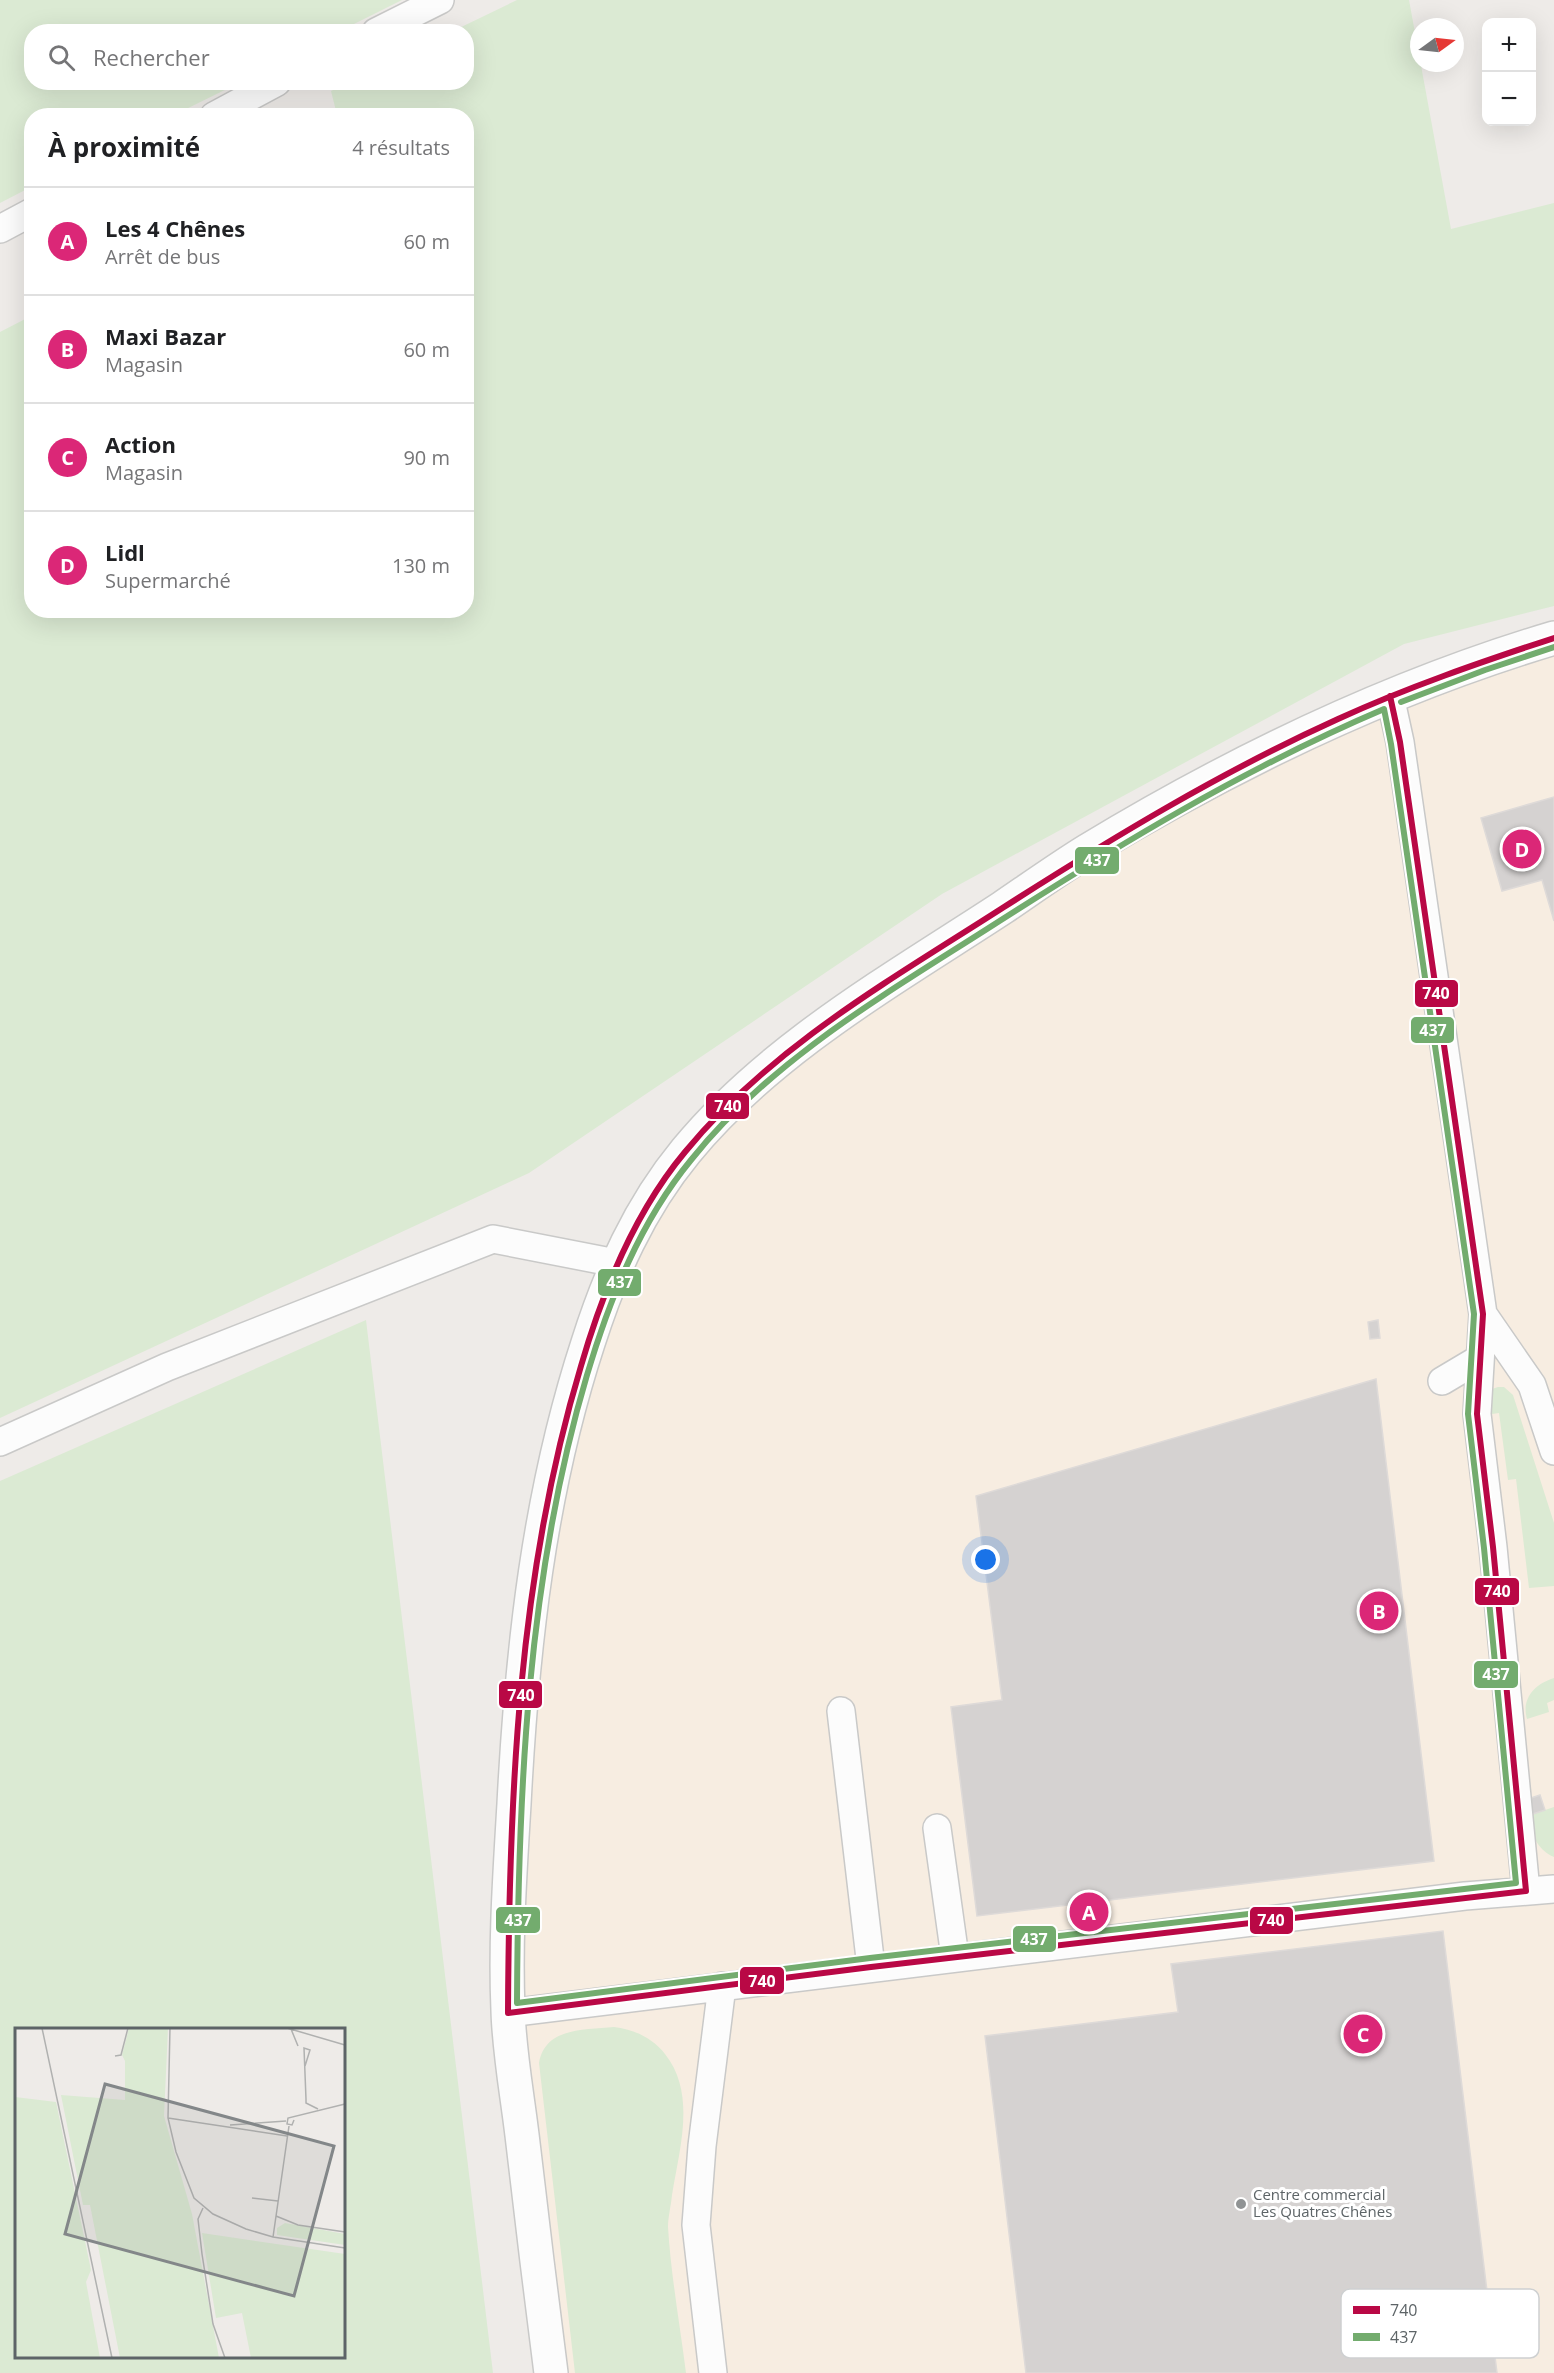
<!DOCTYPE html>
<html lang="fr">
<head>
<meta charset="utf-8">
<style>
	:root { --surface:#fff; --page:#f6f6f6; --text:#202124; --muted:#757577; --line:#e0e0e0; --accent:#db2777 }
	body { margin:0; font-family:"Open Sans",sans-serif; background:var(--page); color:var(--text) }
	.controls { position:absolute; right:18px; top:18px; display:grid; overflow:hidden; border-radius:12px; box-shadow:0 6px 24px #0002 }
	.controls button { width:54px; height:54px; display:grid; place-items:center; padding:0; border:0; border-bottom:2px solid var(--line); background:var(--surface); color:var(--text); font:30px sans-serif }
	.compass { position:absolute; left:1410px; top:18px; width:54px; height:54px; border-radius:50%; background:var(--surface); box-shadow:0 6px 24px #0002; rotate:75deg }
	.you { position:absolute; left:986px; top:1560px; width:21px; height:21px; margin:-15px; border:4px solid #fff; border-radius:50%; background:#1a73e8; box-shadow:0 0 0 9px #1a73e833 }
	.badge { display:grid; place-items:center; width:39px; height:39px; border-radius:50%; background:var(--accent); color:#fff; font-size:20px; font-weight:700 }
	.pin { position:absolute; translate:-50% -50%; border:3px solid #fff; box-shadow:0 2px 6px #0006 }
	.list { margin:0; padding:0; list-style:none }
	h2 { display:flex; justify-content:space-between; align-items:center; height:78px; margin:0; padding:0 24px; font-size:26px }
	h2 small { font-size:20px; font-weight:400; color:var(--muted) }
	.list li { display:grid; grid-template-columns:39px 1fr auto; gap:18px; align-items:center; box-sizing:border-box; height:108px; padding:0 24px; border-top:2px solid var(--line) }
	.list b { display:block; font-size:22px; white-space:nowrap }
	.list p { margin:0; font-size:20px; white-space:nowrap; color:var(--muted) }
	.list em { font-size:20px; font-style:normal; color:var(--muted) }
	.icon { flex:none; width:33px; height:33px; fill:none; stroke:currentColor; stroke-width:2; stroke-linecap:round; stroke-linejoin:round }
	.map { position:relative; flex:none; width:1554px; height:2373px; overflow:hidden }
	.search { position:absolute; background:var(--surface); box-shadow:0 6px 24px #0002; left:24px; top:24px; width:450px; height:66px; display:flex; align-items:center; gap:15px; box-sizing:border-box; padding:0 21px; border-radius:24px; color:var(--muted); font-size:22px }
	.panel { position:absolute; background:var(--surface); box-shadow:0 6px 24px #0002; left:24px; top:108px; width:450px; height:510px; border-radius:24px }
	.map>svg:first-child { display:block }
</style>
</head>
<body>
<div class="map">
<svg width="1554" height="2373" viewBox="0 0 1554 2373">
	<rect width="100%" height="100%" fill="#eeebe8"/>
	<path fill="#f7ede1" d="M1554,638V2373H551L514,2075L517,1737L596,1316L719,1113L1148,816Z"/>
	<path fill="#dbead3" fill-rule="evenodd" d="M0,0H402L340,31L32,32V82L239,83L174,115L32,116L31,187L0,203Z
		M517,0H1409L1451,229L1554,203V606L1404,644L942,894L529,1173L0,1418V332L31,316L32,610H466V116L337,115L331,91L349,83L466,82V32L453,31Z
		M366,1320L493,2373H0V1481ZM16,2030H344V2356H16Z
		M1498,1387H1504L1513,1395L1554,1523V1586L1529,1588L1516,1479L1508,1480L1499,1413L1485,1415L1492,1389Z
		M1554,1678V1700L1547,1703L1549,1712L1527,1719C1521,1698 1535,1684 1554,1678Z
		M1554,1807V1857C1536,1849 1532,1834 1527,1816Z
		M614,2027C633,2029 653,2038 665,2054C697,2094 679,2150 672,2195C671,2206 668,2217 668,2227C671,2276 680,2325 686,2373H575L539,2063C545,2027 585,2030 614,2027Z"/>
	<path fill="#d5d2d1" stroke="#dedad8" stroke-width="1.5" d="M1554,797V921L1542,880L1502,891L1481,818Z
		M1378,1320L1380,1338L1370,1339L1368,1322Z
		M1376,1379L1434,1861L977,1916L951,1707L1002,1700L976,1496Z
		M1540,1795L1545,1810L1533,1814L1528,1799Z
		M1443,1931L1497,2373H1026L985,2036L1178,2012L1171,1964Z"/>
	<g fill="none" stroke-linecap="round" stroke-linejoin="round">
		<g stroke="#c9c9c8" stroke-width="30">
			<path id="service" d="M376,32L440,0
				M214,116L277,82
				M0,229L32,212
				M1390,696L1400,742L1483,1314L1477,1414L1493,1547L1526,1891
				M1483,1314L1532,1385L1554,1451
				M1442,1381L1479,1359
				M0,1442L167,1367L493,1239L616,1263
				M841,1711L871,1967
				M937,1828L955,1957
				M508,2013L1465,1896L1554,1889
				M713,2373L696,2225L702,2146L722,1986"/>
		</g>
		<g stroke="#c9c9c8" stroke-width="36">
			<path id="minor" d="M551,2373C541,2294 531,2214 522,2135C517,2093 509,2051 508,2010C505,1941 510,1872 514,1804C522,1648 539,1493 588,1343C610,1274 639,1208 686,1151C770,1049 892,980 1002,908C1030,889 1058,869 1087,851C1234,762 1390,687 1554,638"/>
		</g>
		<use href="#service" stroke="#fcfcfc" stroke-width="27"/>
		<use href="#minor" stroke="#fcfcfc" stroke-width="33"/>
		<g stroke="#fff" stroke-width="10">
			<path id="bus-1" d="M1390,696L1400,742L1483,1314L1477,1414L1493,1547L1526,1891
				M508,2013C509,1796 518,1575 581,1366C603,1290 634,1213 685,1152C771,1047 892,979 1004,907C1112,838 1221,772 1338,719C1408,687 1481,662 1554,638
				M508,2013L871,1967L1526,1891"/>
		</g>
		<g stroke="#fff" stroke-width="10">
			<path id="bus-2" d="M1401,702L1485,670L1554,647
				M1384,709L1391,744L1474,1314L1468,1414L1484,1548L1516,1883L870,1958L517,2003C518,1793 527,1577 587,1375C610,1298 640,1222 691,1160C770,1061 882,996 987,929C1115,847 1243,769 1384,709Z"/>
		</g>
		<use href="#bus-1" stroke="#b90845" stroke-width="6"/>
		<use href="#bus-2" stroke="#73ac6e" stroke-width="6"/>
	</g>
	<circle fill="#909394" stroke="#fff" stroke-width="2" cx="1241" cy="2204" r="6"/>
	<g text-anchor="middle" stroke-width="6" stroke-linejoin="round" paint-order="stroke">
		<g font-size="15" fill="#5d6467" stroke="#fff" text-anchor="start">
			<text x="1253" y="2200">Centre commercial<tspan x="1253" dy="17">Les Quatres Chênes</tspan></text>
		</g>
	</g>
	<g transform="translate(15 2028)">
		<rect width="330" height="330" fill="#eeebe8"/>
		<path d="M114,0H153L149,88L177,186L204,330H105L75,177H68L46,67L110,72V33L107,27ZM0,69L41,74L76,242L71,254L85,330H0ZM270,195L330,206V217L262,207V200ZM187,205L330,226V330H236L227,285L201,290Z" fill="#dbead3"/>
		<path fill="none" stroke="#b0b1b0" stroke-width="1.5" d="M27,0L97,330M155,0L153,90L161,124L179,170L198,186L231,201L258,209L330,220M272,0L330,17M276,1L283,18M100,28L106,27L113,0M290,38L295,22L289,20L291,71V75L303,81M153,90L272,108M279,92L277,97L272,96L273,90L330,76M215,97L271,93M237,170L263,173M188,180L183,191L187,226L198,296L210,330M261,188L283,197L330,204M258,209L274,98"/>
		<path fill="#838789" fill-opacity="0.15" stroke="#838789" stroke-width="3" d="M90,56L319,118L279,268L50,206Z"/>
		<rect width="330" height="330" fill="none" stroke="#5d6467" stroke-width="3"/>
	</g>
	<rect x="1341" y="2289" width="198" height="69" rx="9" fill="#fff" stroke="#ced0d1" stroke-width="1.5"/>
	<rect x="1353" y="2306" width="27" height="8" fill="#b90845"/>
	<rect x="1353" y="2333" width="27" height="8" fill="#73ac6e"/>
	<g font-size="16" fill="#5d6467">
		<text x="1390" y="2316">740</text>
		<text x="1390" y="2343">437</text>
	</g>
	<g stroke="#fff" stroke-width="2">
		<rect x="1074" y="846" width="46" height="29" rx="6" fill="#73ac6e"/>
		<rect x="1414" y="979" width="45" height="29" rx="6" fill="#b90845"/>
		<rect x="1410" y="1016" width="45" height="28" rx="6" fill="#73ac6e"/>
		<rect x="705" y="1092" width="45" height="28" rx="6" fill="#b90845"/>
		<rect x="597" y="1268" width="45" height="29" rx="6" fill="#73ac6e"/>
		<rect x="1474" y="1577" width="46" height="29" rx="6" fill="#b90845"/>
		<rect x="1473" y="1660" width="46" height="29" rx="6" fill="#73ac6e"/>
		<rect x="498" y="1680" width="45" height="29" rx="6" fill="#b90845"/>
		<rect x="495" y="1906" width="46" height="28" rx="6" fill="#73ac6e"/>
		<rect x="1249" y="1906" width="45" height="29" rx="6" fill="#b90845"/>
		<rect x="1012" y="1925" width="45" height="28" rx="6" fill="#73ac6e"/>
		<rect x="739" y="1966" width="46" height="29" rx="6" fill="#b90845"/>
	</g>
	<g font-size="16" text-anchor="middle" font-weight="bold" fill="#fff">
		<text x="1097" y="866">437</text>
		<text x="1436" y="999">740</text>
		<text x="1433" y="1036">437</text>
		<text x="728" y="1112">740</text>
		<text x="620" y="1288">437</text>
		<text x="1497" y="1597">740</text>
		<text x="1496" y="1680">437</text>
		<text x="521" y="1701">740</text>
		<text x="518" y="1926">437</text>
		<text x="1271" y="1926">740</text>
		<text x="1034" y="1945">437</text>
		<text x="762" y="1987">740</text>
	</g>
</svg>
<div class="controls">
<button>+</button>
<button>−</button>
</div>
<svg class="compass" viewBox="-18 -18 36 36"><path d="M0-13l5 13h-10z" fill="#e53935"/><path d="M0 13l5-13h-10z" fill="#757577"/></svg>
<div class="you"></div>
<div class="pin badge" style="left:1089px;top:1912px">A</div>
<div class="pin badge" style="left:1379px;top:1611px">B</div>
<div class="pin badge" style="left:1363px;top:2034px">C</div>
<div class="pin badge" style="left:1522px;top:849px">D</div>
<div class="search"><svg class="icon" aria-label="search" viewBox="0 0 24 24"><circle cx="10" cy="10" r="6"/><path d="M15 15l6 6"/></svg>Rechercher</div>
<section class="panel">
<h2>À proximité<small>4 résultats</small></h2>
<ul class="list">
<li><span class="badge">A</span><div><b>Les 4 Chênes</b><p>Arrêt de bus</p></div><em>60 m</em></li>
<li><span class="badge">B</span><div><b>Maxi Bazar</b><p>Magasin</p></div><em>60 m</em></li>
<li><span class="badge">C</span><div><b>Action</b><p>Magasin</p></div><em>90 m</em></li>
<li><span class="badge">D</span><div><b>Lidl</b><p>Supermarché</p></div><em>130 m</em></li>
</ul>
</section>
</div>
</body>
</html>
